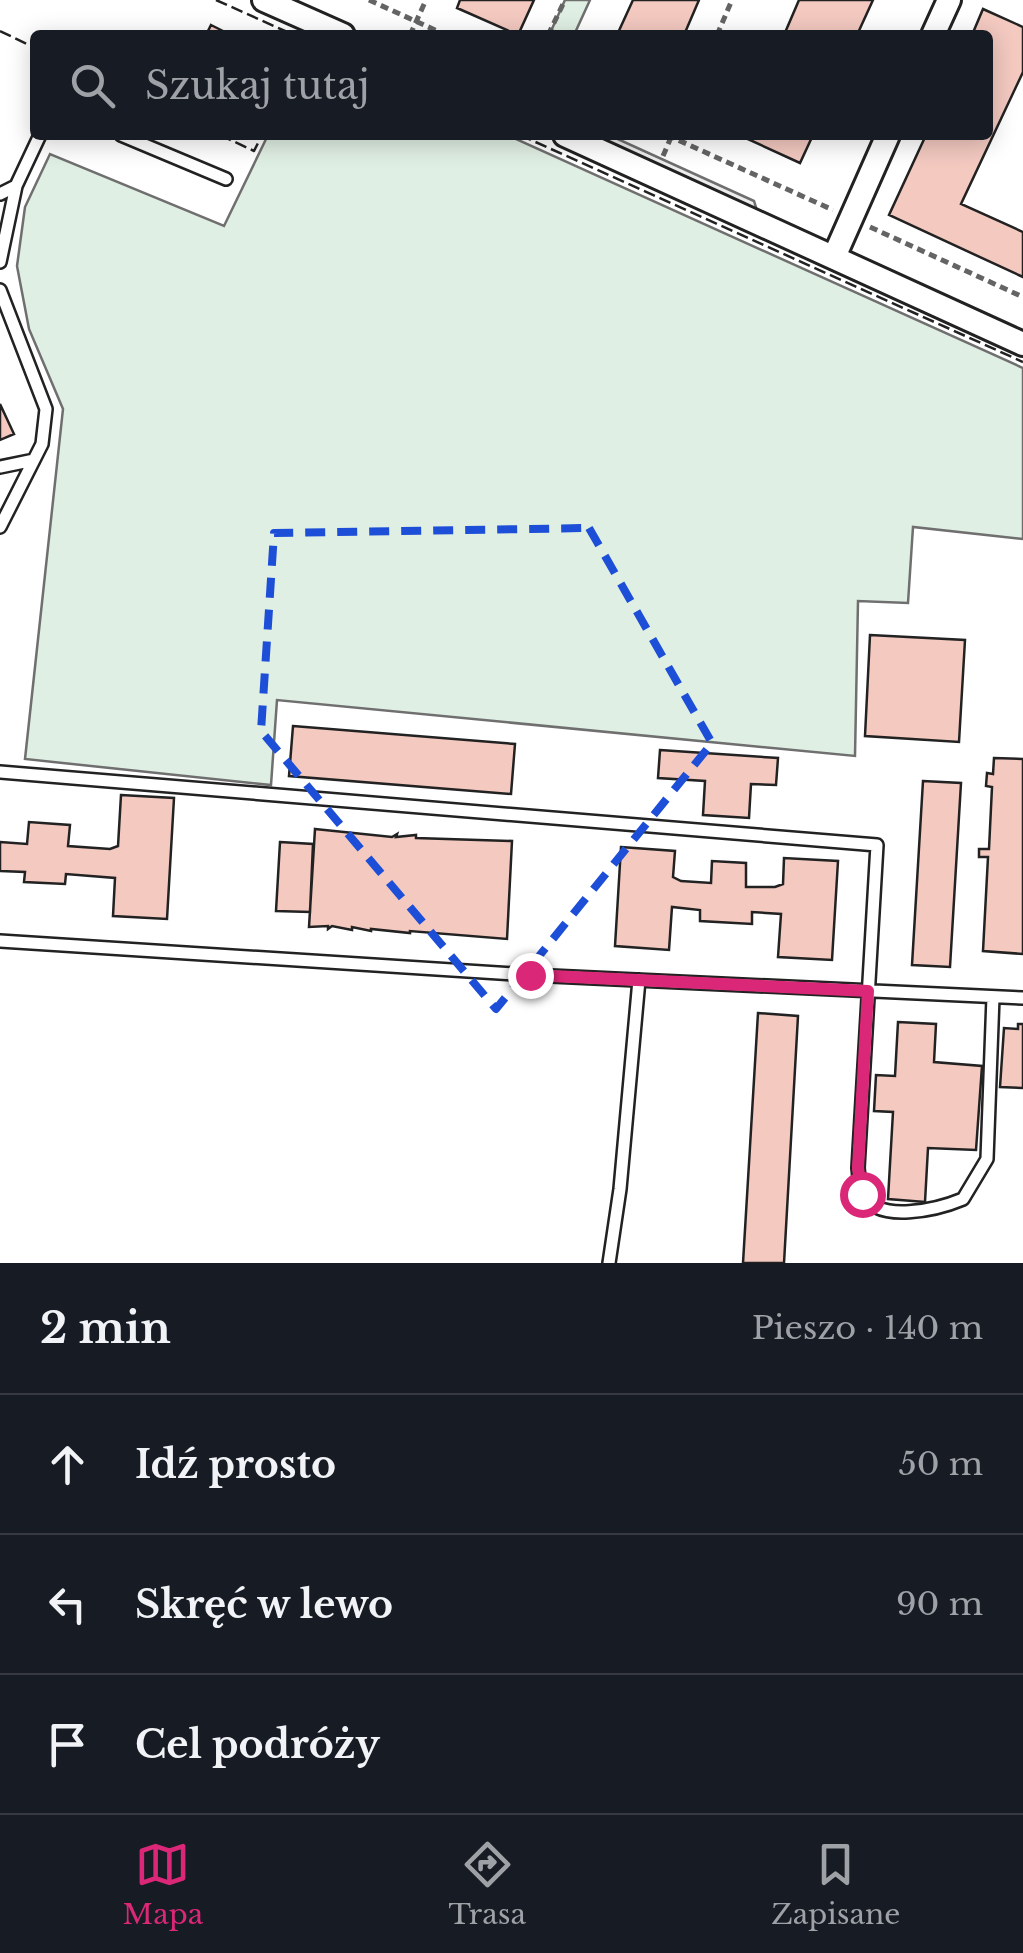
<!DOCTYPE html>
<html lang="pl">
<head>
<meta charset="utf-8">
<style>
	:root { --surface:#171b24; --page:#20242c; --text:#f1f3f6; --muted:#9ea1a6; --line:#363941; --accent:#db2777 }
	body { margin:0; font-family:"Libre Baskerville",serif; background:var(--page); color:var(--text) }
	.stop { position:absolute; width:30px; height:30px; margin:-22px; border:8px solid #db2777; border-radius:50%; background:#fff }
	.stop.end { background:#db2777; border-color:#fff; box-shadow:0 2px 10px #0008 }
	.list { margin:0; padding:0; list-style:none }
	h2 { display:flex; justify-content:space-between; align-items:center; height:130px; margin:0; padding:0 40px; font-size:42px }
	h2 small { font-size:32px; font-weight:400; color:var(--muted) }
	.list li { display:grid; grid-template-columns:65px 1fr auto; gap:30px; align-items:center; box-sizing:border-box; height:140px; padding:0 40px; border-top:2px solid var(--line) }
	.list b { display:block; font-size:38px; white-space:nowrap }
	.list em { font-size:32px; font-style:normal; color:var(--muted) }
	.icon { flex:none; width:55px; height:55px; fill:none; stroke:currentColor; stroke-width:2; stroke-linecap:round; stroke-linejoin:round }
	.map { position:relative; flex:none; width:1023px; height:1263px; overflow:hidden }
	.search { position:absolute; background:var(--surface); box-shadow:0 5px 25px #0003; left:30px; right:30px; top:30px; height:110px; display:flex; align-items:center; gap:25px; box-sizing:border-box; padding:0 35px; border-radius:10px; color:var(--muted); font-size:38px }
	.sheet { height:550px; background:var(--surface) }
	nav { display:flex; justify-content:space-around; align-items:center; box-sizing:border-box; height:140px; border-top:2px solid var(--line); background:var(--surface); font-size:28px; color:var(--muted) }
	nav a { display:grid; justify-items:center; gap:5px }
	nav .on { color:var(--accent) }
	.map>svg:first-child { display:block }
</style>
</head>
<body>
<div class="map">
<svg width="1023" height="1263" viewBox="0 0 1023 1263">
	<rect width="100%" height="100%" fill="#fff"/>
	<path fill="#e0efe3" stroke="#6f6f6f" stroke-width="2.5" d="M565,0H590L574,35H560L551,31Z
		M268,135H507L1023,368V539L913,527L908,603L858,601L855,756L277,700L271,785L25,759L63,409L29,329L17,266L25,207L50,154L224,226Z"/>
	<path fill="#ededed" stroke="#6f6f6f" stroke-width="2.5" d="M585,135H609L754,201L758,214Z"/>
	<path fill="#f3c9c0" stroke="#222" stroke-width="2.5" d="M460,0H534L518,35L457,8Z
		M633,0H699L684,35H617Z
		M799,0H873L857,35H784Z
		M983,9L1023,27V72L961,204L1023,232V277L889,215L926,135H988V35H972Z
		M211,25L231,35H206Z
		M739,135H813L800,163Z
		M0,404L14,434L0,440Z
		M870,635L965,640L959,742L865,736Z
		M293,726L515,744L511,794L289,776Z
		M660,750L778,758L776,785L751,784L749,818L703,815L705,781L658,778Z
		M994,758L1023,759V954L983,951L988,857H979V849H989L992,787L986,786L987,773L993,774Z
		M923,781L961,783L950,967L912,965Z
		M121,795L174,798L167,919L113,916L115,878L66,874L65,884L24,882L25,872L0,871V842L27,844L29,822L70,825L68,846L110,849L118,846Z
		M315,829L392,837L397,834L396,837L416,835V838L512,841L507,939L410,931V933L371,929V931L352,927V930L332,926L328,929V926L309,927Z
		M280,842L313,844L310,912L276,911Z
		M621,847L675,851L673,877L681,881L711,883L712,861L746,863V887H775L783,884L784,858L838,861L832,960L778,957L781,914L752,912V924L700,921V910L672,907L669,950L615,946Z
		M758,1013L798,1016L784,1263H743Z
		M898,1022L936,1024L934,1062L982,1066L976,1150L928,1148L925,1202L888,1199L893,1112L874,1111L876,1075L895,1076Z
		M1018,1024H1023V1088L1000,1087L1004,1028L1018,1029Z"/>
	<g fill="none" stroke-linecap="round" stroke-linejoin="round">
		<g stroke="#222" stroke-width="16">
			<path id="service" d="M121,135L226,179
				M0,194L16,186
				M0,262L16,186L40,135
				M0,290L46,409L42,444L0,527
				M0,467L34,460
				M0,772L877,845L858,1168C859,1175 859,1187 862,1193C877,1225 939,1209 963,1199L987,1159L993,997
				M0,941L530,975L1023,998
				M609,1263L620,1189L639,980"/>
		</g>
		<g stroke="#222" stroke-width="28">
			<path id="minor" d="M264,0L343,35
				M933,35L949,0
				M565,135L1023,344
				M834,257L888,135"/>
		</g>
		<path stroke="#646464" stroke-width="5" stroke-dasharray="8 5" stroke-linecap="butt" d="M369,0L446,35
			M410,35L426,0
			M548,35L565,0
			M717,35L732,0
			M667,135L833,210
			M663,156L672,135
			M870,227L1023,297"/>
		<use href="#service" stroke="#fff" stroke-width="11"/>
		<use href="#minor" stroke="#fff" stroke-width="22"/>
		<path stroke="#222" stroke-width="2.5" stroke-dasharray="12 5" stroke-linecap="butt" d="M216,0L294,35
			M0,31L35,48
			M220,135L254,151L262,135
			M520,135L1023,362"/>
	</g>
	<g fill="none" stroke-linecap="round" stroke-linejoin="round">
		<path stroke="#db2777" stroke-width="12" d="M530,975L868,991L858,1168L862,1194"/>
	</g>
	<path fill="none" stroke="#1d4ed8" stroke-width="8" stroke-dasharray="20 12" stroke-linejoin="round" d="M589,528L712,743L496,1009L261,731L274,533Z"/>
</svg>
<div class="stop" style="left:862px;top:1194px"></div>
<div class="stop end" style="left:530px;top:975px"></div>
<div class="search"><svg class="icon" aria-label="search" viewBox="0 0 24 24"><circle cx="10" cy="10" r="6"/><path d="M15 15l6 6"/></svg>Szukaj tutaj</div>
</div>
<section class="sheet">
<h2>2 min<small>Pieszo · 140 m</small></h2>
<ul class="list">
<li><svg class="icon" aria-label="ahead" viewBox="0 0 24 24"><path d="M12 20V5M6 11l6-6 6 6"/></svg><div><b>Idź prosto</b></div><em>50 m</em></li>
<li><svg class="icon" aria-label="left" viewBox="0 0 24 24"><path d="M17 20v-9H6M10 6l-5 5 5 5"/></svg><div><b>Skręć w lewo</b></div><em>90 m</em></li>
<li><svg class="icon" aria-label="arrive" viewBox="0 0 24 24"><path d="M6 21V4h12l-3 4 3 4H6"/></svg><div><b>Cel podróży</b></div></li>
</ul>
</section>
<nav>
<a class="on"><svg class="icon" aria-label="map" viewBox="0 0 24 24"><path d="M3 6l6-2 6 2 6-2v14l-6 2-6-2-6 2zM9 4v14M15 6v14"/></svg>Mapa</a>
<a><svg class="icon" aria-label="directions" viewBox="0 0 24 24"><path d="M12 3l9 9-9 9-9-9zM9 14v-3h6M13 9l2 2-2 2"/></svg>Trasa</a>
<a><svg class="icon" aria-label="saved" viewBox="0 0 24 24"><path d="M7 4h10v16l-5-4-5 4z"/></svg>Zapisane</a>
</nav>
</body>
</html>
